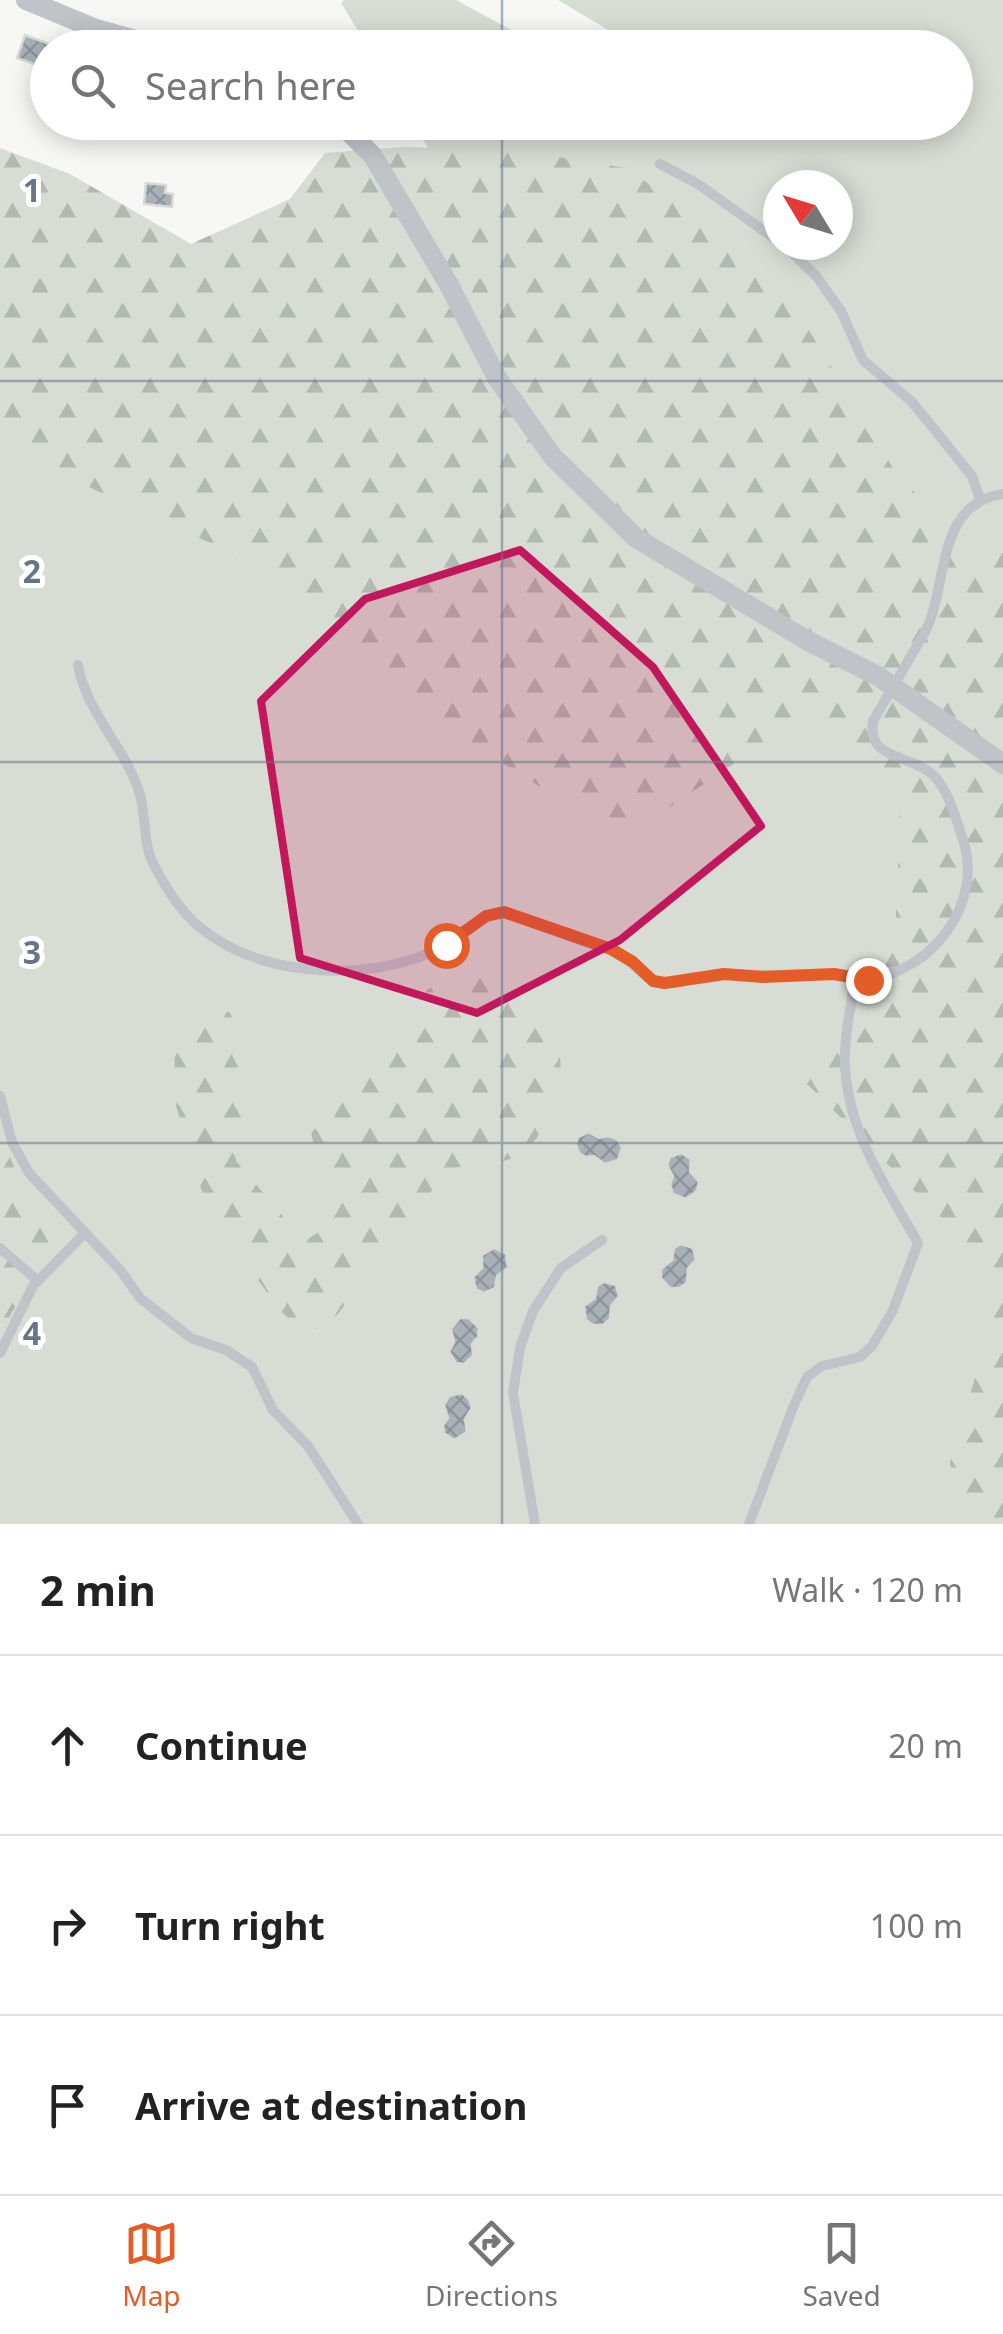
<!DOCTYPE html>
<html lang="en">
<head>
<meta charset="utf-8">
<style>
	:root { --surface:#fff; --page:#f6f6f6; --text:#222; --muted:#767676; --line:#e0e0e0; --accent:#e45d28 }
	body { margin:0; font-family:"Noto Sans",sans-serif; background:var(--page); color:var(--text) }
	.compass { position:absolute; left:763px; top:170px; width:90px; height:90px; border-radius:50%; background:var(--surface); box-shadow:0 5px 25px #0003; rotate:308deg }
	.stop { position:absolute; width:30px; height:30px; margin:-22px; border:8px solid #e45d28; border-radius:50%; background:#fff }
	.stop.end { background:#e45d28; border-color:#fff; box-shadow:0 2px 10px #0008 }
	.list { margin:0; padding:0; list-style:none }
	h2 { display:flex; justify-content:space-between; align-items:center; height:130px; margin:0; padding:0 40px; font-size:42px }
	h2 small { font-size:32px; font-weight:400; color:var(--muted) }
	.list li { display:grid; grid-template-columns:65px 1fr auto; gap:30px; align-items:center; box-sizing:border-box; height:180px; padding:0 40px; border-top:2px solid var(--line) }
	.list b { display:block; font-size:38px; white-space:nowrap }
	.list em { font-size:32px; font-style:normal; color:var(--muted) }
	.icon { flex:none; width:55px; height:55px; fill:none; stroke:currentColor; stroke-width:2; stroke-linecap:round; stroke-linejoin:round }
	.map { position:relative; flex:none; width:1003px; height:1524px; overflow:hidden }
	.search { position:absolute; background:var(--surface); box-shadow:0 5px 25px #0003; left:30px; right:30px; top:30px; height:110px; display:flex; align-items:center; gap:25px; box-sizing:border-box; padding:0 35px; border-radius:55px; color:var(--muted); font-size:38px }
	.sheet { height:670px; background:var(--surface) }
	nav { display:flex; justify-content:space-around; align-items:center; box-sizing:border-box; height:140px; border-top:2px solid var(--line); background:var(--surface); font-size:28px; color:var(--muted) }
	nav a { display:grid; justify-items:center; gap:5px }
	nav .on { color:var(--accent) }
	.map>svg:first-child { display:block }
</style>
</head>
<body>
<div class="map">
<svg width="1003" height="1524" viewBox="0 0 1003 1524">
	<defs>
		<pattern id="forest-firs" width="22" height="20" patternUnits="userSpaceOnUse" patternTransform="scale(2.5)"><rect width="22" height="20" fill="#d7ddd4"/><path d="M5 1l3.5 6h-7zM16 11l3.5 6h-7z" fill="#b2b8b2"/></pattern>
		<pattern id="building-cross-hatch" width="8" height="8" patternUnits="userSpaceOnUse" patternTransform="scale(2.5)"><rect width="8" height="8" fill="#a9b0b7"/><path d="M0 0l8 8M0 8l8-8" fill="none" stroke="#8d949a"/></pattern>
	</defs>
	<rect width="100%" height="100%" fill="#f7f8f5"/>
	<path fill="#d7ddd4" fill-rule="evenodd" d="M344,0H456L543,47H368L341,3Z
		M558,0H1003V1524H0V324L290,276L448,181L413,123L956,122V48L637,47ZM778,185H838V245H778Z"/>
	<path fill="url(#forest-firs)" d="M401,147L508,149L626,168L756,259L805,324L896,473L976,555L1003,539V1279L807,1084L895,944L901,784L804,716L623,839L381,687L275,573L0,446V148L70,174L191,244L290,199L325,153Z
		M465,974C504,979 516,994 539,1024C545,1031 555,1040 558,1048C568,1079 547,1136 521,1154C503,1165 473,1165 452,1168L410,1215L338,1314L320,1328L300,1330L277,1307L206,1205L174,1099L175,1030L191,1010L209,998L230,1013L240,1031L232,1055L245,1082L236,1161L283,1216L281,1238L295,1247L325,1228L328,1197L311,1133L366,1074L428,989Z
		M0,1132L18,1177L45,1209L59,1234L43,1260L34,1263L10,1256L21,1280L15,1307L0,1333Z
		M1003,1283V1524H961L950,1463Z"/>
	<path fill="url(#building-cross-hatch)" stroke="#d9d9d7" stroke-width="2.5" d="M25,35L60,48H48V69L17,58Z
		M146,183L166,185L165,193L173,194L172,207L144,204Z
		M589,1132L599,1138L608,1136L617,1139L622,1147L618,1160L605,1164L594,1156L586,1157L579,1153L576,1145L578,1137Z
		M681,1153L691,1159L690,1171L699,1182L697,1191L686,1199L673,1194L670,1184L673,1176L667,1165L670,1157Z
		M681,1244L693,1248L696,1260L688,1268L687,1282L680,1288H670L661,1278V1269L672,1260L674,1248Z
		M494,1248L506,1254L508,1268L497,1276L495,1288L484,1293L476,1289L473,1277L482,1268V1255Z
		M604,1282L616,1285L619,1296L611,1306L610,1319L603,1325H593L586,1320L584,1306L595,1298L597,1286Z
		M460,1318H469L479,1328L478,1337L472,1344L473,1356L464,1364L456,1363L449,1352L454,1342L451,1329Z
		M462,1393L469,1399L472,1408L465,1419L467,1432L454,1440L444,1433L443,1425L448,1418L444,1405L449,1396Z"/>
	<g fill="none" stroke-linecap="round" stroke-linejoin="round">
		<path stroke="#c0c4c9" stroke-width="10" d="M660,164L698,184L778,241
			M784,245L817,277L841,311L863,360L912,402L972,476L980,499
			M925,632C949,586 934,504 1003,494
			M78,665C86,711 122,744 138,788C147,812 142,842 153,863C164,885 178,908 197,925C254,974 348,981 417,958C449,947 470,920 504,912C533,921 561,934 589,943C597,946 605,946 612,949C628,956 639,974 654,981C669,988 709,973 729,974C762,976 795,974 828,974C840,975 852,981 865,980C932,973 986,902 962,837C956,818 948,789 933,775C912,754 866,761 873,721
			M0,1096L12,1142L29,1173L121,1271L140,1298L191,1338L226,1350L252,1367L273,1410L308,1446L358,1524
			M0,1248L38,1281
			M0,1353L33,1286L84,1234
			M535,1524L513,1393L520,1348L533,1311L561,1268L602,1240
			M749,1524L794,1405L807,1377L822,1366L860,1357L872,1346L893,1310L918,1243C886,1186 848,1133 845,1065C843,1038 852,1007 854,980"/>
		<path stroke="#c0c4c9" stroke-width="20" d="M26,0L96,29L164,48
			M339,122L373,156L449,285L497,378L553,457L636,538L808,641L878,676L1003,764"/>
		<path stroke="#c0c4c9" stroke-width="10" d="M873,721L925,632"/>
	</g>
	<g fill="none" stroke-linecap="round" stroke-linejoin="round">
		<path stroke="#e45d28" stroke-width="12" d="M446,945L486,916L504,912L611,949L633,962L653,981L665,983L724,974L763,977L834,974L868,980"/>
	</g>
	<path fill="#c2185b" fill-opacity="0.2" stroke="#c2185b" stroke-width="8" stroke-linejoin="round" d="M520,550L653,667L761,826L620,940L477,1013L300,958L261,701L365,599Z"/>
	<path fill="none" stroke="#667686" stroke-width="2.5" stroke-opacity="0.55" d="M502,0V48M502,122V1524M0,381H1003M0,762H1003M0,1143H1003"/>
	<g font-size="32" text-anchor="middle" font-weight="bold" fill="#667686" stroke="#fff" stroke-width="10" stroke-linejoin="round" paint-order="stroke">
		<text x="32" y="202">1</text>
		<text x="32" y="583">2</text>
		<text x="32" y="964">3</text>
		<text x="32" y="1345">4</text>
	</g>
</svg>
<svg class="compass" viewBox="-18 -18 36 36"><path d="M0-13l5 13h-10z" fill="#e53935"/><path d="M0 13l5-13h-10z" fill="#767676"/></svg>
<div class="stop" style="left:446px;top:945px"></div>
<div class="stop end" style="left:868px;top:980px"></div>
<div class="search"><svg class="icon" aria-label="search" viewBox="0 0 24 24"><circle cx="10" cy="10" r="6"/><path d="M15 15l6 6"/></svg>Search here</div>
</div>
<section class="sheet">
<h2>2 min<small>Walk · 120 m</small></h2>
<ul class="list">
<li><svg class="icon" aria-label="ahead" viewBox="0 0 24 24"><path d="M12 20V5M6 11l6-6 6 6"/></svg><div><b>Continue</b></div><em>20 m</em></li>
<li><svg class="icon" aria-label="right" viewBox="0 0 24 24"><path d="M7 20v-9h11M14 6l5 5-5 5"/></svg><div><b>Turn right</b></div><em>100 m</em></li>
<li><svg class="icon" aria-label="arrive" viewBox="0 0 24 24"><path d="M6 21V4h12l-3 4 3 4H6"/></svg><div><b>Arrive at destination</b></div></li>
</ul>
</section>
<nav>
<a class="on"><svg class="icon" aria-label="map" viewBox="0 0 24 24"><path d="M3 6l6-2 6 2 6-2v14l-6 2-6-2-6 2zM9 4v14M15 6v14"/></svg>Map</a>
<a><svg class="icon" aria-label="directions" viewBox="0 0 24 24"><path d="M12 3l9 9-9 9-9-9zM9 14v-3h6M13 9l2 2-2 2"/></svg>Directions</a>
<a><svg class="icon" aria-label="saved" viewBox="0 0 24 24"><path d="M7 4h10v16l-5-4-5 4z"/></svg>Saved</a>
</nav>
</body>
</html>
